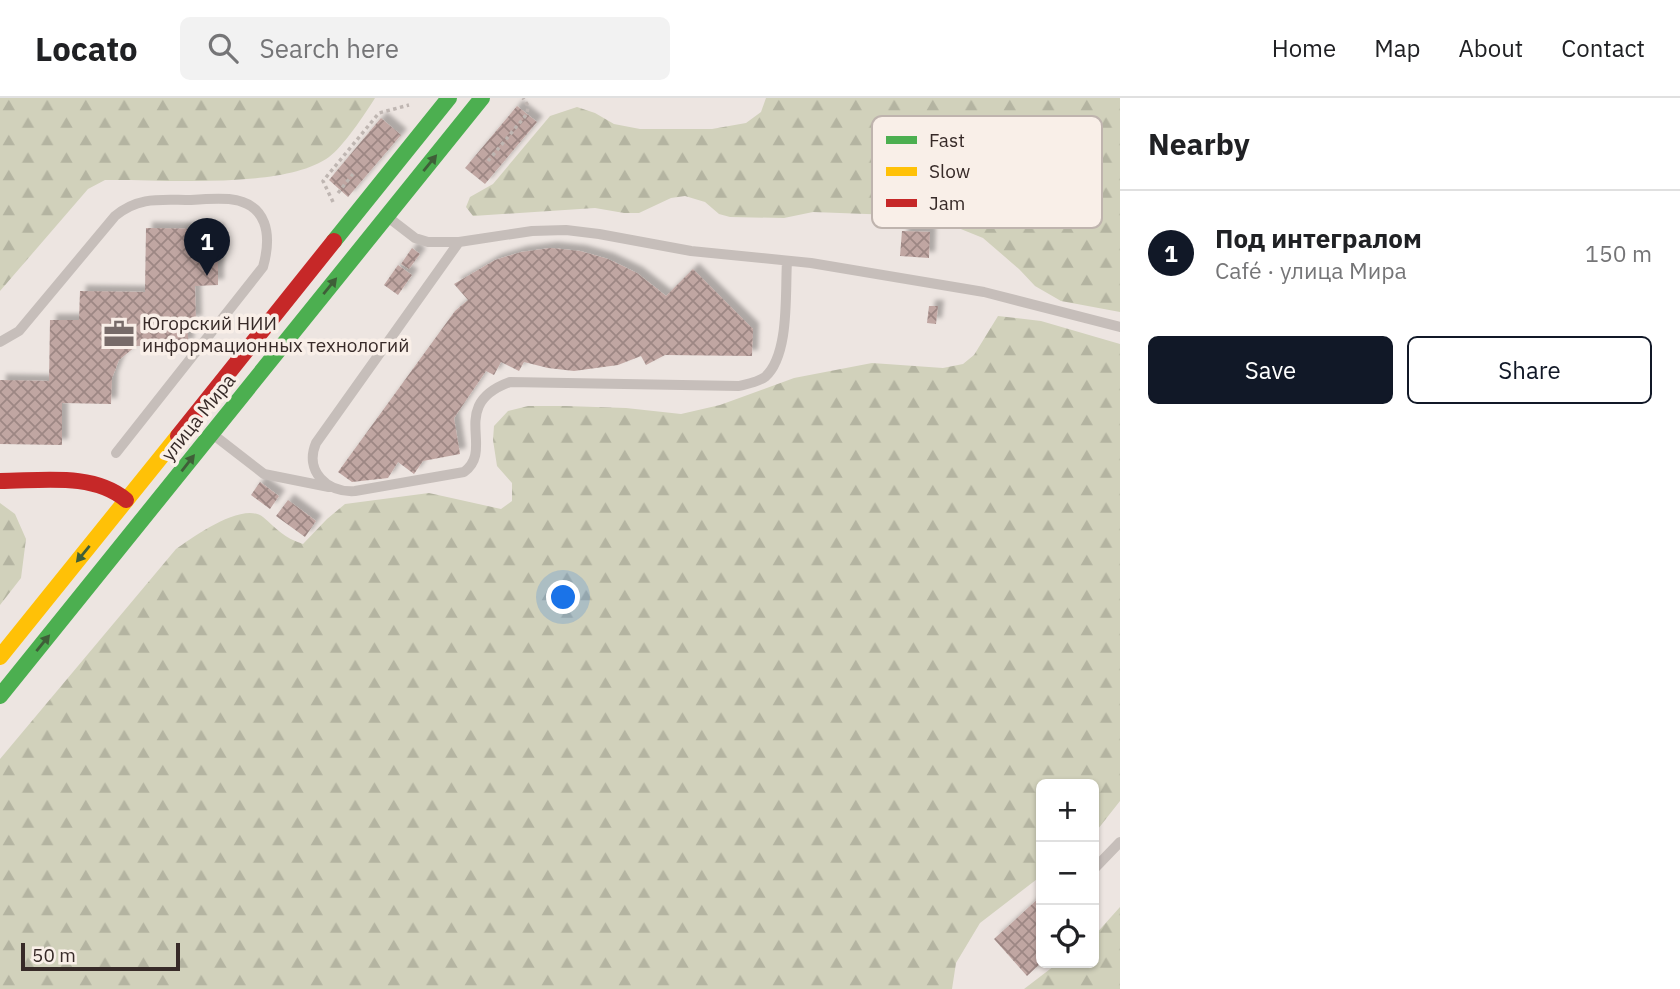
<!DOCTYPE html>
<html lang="en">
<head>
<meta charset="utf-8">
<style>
	:root { --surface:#fff; --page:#f2f2f2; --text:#202124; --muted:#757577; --line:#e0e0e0; --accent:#111827 }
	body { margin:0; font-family:"IBM Plex Sans",sans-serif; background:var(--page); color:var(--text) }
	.controls { position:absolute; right:21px; bottom:21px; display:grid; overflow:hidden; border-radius:10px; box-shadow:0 2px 5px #0004 }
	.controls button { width:63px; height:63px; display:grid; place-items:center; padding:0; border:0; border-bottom:2px solid var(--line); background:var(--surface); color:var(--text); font:35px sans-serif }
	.scale { position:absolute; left:21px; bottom:18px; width:159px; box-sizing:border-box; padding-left:7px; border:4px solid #372a28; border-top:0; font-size:19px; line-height:24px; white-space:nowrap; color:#372a28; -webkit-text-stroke:5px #f9efe8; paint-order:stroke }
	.you { position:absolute; left:564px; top:500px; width:24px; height:24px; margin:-18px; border:5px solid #fff; border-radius:50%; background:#1a73e8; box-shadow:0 0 0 10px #1a73e833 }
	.badge { display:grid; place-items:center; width:46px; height:46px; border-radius:50%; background:var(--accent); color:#fff; font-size:23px; font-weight:700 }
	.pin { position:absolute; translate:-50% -58px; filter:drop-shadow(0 2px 4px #0008) }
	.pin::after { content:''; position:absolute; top:37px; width:24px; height:21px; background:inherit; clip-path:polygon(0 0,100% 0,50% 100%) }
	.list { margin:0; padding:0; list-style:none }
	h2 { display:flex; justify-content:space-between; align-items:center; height:91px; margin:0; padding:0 28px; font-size:30px }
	h2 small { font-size:23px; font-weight:400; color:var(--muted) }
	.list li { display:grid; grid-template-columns:46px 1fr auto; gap:21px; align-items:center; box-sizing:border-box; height:126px; padding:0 28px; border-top:2px solid var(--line) }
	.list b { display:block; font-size:26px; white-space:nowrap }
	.list p { margin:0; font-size:23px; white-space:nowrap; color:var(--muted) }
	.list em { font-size:23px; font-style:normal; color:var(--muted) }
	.actions { display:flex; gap:14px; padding:21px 28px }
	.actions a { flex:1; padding:16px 0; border:2px solid var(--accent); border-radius:10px; text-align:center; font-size:24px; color:var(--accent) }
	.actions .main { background:var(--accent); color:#fff }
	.icon { flex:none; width:38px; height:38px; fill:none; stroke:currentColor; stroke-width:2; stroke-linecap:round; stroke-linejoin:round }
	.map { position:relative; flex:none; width:1120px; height:891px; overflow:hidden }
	header { display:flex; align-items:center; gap:42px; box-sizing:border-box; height:98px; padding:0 35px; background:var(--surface); border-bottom:2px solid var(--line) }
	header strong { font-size:33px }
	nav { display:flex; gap:38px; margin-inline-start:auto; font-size:24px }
	.search { width:490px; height:63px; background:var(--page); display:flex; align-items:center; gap:18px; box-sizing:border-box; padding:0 24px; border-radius:10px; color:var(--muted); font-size:26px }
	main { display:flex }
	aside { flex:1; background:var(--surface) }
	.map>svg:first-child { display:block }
</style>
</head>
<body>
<header>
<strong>Locato</strong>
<div class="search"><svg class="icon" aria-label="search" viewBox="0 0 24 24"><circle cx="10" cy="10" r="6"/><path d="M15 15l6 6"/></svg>Search here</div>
<nav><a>Home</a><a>Map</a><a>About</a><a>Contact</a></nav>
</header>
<main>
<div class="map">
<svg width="1120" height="891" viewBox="0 0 1120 891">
	<defs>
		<pattern id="forest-firs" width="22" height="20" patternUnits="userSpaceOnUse" patternTransform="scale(1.75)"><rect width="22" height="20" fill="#d1d1bb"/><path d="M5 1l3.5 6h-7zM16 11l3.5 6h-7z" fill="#b4b4a1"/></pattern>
		<pattern id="building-cross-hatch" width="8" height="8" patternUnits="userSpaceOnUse" patternTransform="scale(1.75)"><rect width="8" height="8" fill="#c0a6a2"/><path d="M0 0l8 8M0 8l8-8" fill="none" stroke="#9d8784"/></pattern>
		<filter id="shadow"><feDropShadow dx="6" dy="-6" stdDeviation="2" flood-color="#0004"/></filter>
	</defs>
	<rect width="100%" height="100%" fill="#ede5e1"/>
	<path fill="url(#forest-firs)" d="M0,0H375C365,16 343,49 329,59C284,92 162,81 105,82L88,91L0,193Z
		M766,0H1120V214L1061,203L1035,188L1019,171L983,140L941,123L920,118L813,114L784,120L730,119L719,116L705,104L685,98L671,100L639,115H624L595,110L473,118L466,109L470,99L493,86L550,18L577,9L595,15L614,26L640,31H712L746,25L761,14Z
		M998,218L1041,223L1120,246V703L1094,736V686H1041V778L980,825L956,865L952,891H0V661L176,451C193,439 243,403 263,419C277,431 284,440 303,446L327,421L345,406L429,395L501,411L512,403V385L497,368L493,342L494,328L508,313L528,308H566L626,310L681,316L720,307L794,280L872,265L943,270L963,266L974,257Z
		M0,405L15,416L26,441L21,480L0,507Z
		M1120,809V891H1024L1058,865H1094V838Z"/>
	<path fill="url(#building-cross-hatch)" filter="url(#shadow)" d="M517,8L537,24L485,86L465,70Z
		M381,20L401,37L348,99L329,82Z
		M146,130L218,131V187L195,188L196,224H188V247L136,248L119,262L112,280L111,306L62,305V347L0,346V282L49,283L50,222H79L80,193L145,194Z
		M902,133L930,134L929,160L900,158Z
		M412,150L420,156L409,171L401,166Z
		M551,150L580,153L608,161L637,175L666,198L693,171L753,231L752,258L665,257L646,267L641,258L618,267L574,273L548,270L524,264L519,273L501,264L494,277L486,273L454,320L460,356L423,363L414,376L398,364L388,380L352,384L338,374L455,213L468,202L454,186L495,162L521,154Z
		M398,167L412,177L398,197L384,187Z
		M929,208H938L936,226L927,225Z
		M260,384L279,398L270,411L251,397Z
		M288,402L316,423L305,439L276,418Z
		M1041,798V865L1027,878L994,841Z"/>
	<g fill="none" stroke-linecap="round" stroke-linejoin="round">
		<path stroke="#bfb6b2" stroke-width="3.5" stroke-dasharray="3.5 3.5" stroke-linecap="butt" d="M488,63L527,16L528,8L523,0
			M338,95L353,76
			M333,104L323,83L379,15L409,7"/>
		<path stroke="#c6beba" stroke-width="10" d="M389,120L415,140L428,144H459L532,133L566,132L599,136L691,153L811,165L984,194L1120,229
			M459,144L316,345C304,373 327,395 355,393L464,374C496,351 447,307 510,284L739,288C747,286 758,284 765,279C790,257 785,194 787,163
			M0,244L19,233L115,118C139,98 161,102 191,102C203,101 216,100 229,101C268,105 272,137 263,169L116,355
			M215,338L264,376L329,389
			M1094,771L1120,744"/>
		<path stroke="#4caf50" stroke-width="16" d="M334,143L449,0
			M0,598L482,0"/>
		<path stroke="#ffc107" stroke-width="16" d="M0,559L178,338"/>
		<path stroke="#c62828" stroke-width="16" d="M178,338L334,143
			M0,383C41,383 93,374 126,402"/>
	</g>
	<defs><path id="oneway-solid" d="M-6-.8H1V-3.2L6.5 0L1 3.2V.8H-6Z" transform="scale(1.75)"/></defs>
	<g fill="#3f5f38">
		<use href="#oneway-solid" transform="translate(430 65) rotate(-51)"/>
		<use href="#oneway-solid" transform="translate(330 188) rotate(-51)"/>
		<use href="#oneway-solid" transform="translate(188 365) rotate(-52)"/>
		<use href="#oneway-solid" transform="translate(83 456) rotate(129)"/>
		<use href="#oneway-solid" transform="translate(43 545) rotate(-51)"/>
	</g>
	<defs>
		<g id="office-bare" transform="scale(2.415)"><path d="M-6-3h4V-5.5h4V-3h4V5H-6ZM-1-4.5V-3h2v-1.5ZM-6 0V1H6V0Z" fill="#776b69" stroke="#f9efe8" stroke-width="2.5" paint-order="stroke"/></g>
	</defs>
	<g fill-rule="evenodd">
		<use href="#office-bare" x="119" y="236"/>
	</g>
	<g text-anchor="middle" stroke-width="7" stroke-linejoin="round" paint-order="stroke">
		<g font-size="19" fill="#372a28" stroke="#f9efe8" text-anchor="start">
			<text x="142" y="232">Югорский НИИ<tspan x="142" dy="22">информационных технологий</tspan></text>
		</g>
		<g font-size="19" fill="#372a28" stroke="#f9efe8">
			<text transform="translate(198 319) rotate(-51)" y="7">улица Мира</text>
		</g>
	</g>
	<rect x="872" y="18" width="230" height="112" rx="10" fill="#f9efe8" stroke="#bfb4ae" stroke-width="2"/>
	<rect x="886" y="38" width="31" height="8" fill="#4caf50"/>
	<rect x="886" y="69" width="31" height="9" fill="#ffc107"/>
	<rect x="886" y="101" width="31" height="8" fill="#c62828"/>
	<g font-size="19" fill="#372a28">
		<text x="929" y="49">Fast</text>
		<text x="929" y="80">Slow</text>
		<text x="929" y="112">Jam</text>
	</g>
</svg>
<div class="controls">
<button>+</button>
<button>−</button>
<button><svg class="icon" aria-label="locate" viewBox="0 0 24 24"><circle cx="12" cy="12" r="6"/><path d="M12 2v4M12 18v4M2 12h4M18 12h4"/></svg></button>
</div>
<div class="scale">50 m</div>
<div class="you"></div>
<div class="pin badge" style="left:207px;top:178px">1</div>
</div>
<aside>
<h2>Nearby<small></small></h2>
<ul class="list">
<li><span class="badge">1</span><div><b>Под интегралом</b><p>Café · улица Мира</p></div><em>150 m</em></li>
</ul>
<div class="actions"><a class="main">Save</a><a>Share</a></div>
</aside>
</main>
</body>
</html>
